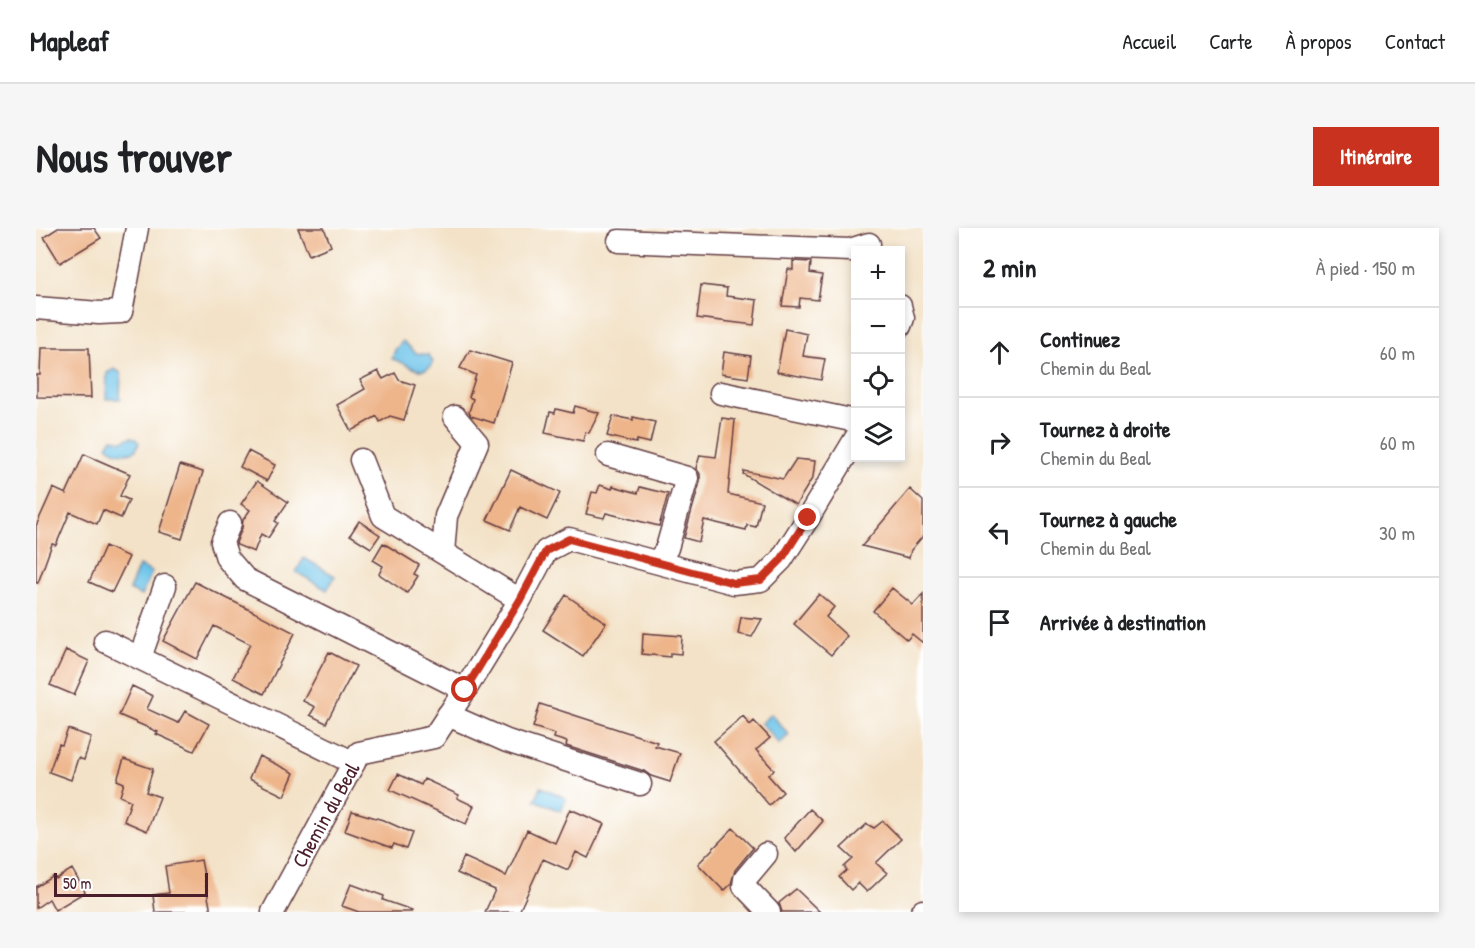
<!DOCTYPE html>
<html lang="fr">
<head>
<meta charset="utf-8">
<style>
	:root { --surface:#fff; --page:#f6f6f6; --text:#202124; --muted:#757577; --line:#e0e0e0; --accent:#c8321e }
	body { margin:0; font-family:"Patrick Hand",sans-serif; background:var(--page); color:var(--text) }
	.controls { position:absolute; right:18px; top:18px; display:grid; overflow:hidden; border-radius:0px; box-shadow:0 3px 9px #0003 }
	.controls button { width:54px; height:54px; display:grid; place-items:center; padding:0; border:0; border-bottom:2px solid var(--line); background:var(--surface); color:var(--text); font:30px sans-serif }
	.scale { position:absolute; left:18px; bottom:15px; width:154px; box-sizing:border-box; padding-left:6px; border:3px solid #4a1f2b; border-top:0; font-size:16px; line-height:21px; white-space:nowrap; color:#4a1f2b; -webkit-text-stroke:4px #fff; paint-order:stroke }
	.stop { position:absolute; width:18px; height:18px; margin:-14px; border:4px solid #c8321e; border-radius:50%; background:#fff }
	.stop.end { background:#c8321e; border-color:#fff; box-shadow:0 2px 6px #0008 }
	.list { margin:0; padding:0; list-style:none }
	h2 { display:flex; justify-content:space-between; align-items:center; height:78px; margin:0; padding:0 24px; font-size:26px }
	h2 small { font-size:20px; font-weight:400; color:var(--muted) }
	.list li { display:grid; grid-template-columns:39px 1fr auto; gap:18px; align-items:center; box-sizing:border-box; height:90px; padding:0 24px; border-top:2px solid var(--line) }
	.list b { display:block; font-size:22px; white-space:nowrap }
	.list p { margin:0; font-size:20px; white-space:nowrap; color:var(--muted) }
	.list em { font-size:20px; font-style:normal; color:var(--muted) }
	.icon { flex:none; width:33px; height:33px; fill:none; stroke:currentColor; stroke-width:2; stroke-linecap:round; stroke-linejoin:round }
	.map { position:relative; flex:none; width:887px; height:684px; overflow:hidden; border-radius:0px }
	header { display:flex; align-items:center; gap:36px; box-sizing:border-box; height:84px; padding:0 30px; background:var(--surface); border-bottom:2px solid var(--line) }
	header strong { font-size:28px }
	nav { display:flex; gap:33px; margin-inline-start:auto; font-size:21px }
	.intro { display:flex; align-items:center; justify-content:space-between; box-sizing:border-box; height:144px; padding:0 36px }
	h1 { margin:0; font-size:42px }
	.button { padding:15px 27px; border-radius:0px; background:var(--accent); color:#fff; font-size:21px; font-weight:700 }
	main { display:flex; gap:36px; padding:0 36px }
	aside { flex:1; background:var(--surface); border-radius:0px; box-shadow:0 3px 9px #0003 }
	.map>svg:first-child { display:block }
</style>
</head>
<body>
<header>
<strong>Mapleaf</strong>
<nav><a>Accueil</a><a>Carte</a><a>À propos</a><a>Contact</a></nav>
</header>
<div class="intro"><h1>Nous trouver</h1><a class="button">Itinéraire</a></div>
<main>
<div class="map">
<svg width="887" height="684" viewBox="0 0 887 684">
	<rect width="100%" height="100%" fill="#fff"/>
	<filter id="ink" filterUnits="userSpaceOnUse"><feTurbulence type="fractalNoise" baseFrequency=".0167" numOctaves="2"/><feDisplacementMap in="SourceGraphic" scale="12" xChannelSelector="R" yChannelSelector="G"/><feConvolveMatrix kernelMatrix="1 2 1 2 8 2 1 2 1" color-interpolation-filters="sRGB"/></filter>
	<filter id="wash" filterUnits="userSpaceOnUse"><feTurbulence type="fractalNoise" baseFrequency=".008" numOctaves="4" result="noise"/><feDisplacementMap in="SourceGraphic" scale="24" xChannelSelector="R" yChannelSelector="G"/><feGaussianBlur stdDeviation="1.35" result="paint"/><feColorMatrix in="noise" values="0 0 0 0 0 0 0 0 0 0 0 0 0 0 0 0 0 1.4 0 .05"/><feComposite in="paint" operator="in"/></filter>
	<g filter="url(#wash)">
		<rect width="100%" height="100%" fill="#f3e2c7"/>
		<path fill="#6cc3e9" stroke="#5b718a" stroke-width="1.5" d="M367,113L380,125L393,127L397,134C387,153 370,133 356,131L359,122Z
			M78,141L85,145L84,171H70L71,145Z
			M95,209L100,211L103,215L100,222C92,227 78,225 71,218L76,210L86,213Z
			M268,330L299,348L291,362L260,344Z
			M103,338L116,344L105,368L93,362Z
			M735,486L753,507L743,516L725,495Z
			M505,559L530,570L525,583L499,572Z"/>
		<g id="blocks">
			<path fill="#eeb58b" d="M22,0H58L65,10L24,35L8,9Z
				M262,0H288L295,18L273,27Z
				M757,33L775,34L774,45L786,47L782,72L764,70L763,79L746,78L752,41L757,42Z
				M665,57L691,60L690,68L721,72L718,97L661,90Z
				M749,101L771,106L767,128L789,131L785,152L741,144Z
				M5,120H53L55,170L1,169V147H4Z
				M434,122L476,135L458,195L435,188L433,184L437,171L433,169L440,147L424,140Z
				M688,124L715,128L712,150L685,146Z
				M342,143L347,151L359,145L363,152L379,157L368,192L354,188L344,194L341,188L315,203L301,177L329,161L324,152Z
				M539,178L563,185L553,205L549,204L547,213L509,205L514,184L519,185L520,181L537,185Z
				M577,188L597,192V189L619,194L614,215L601,212L600,215L571,208Z
				M686,190L699,192L692,266L726,274L720,299L711,297L710,302L668,292L663,314L648,310L664,254V246L660,240L664,227L680,229Z
				M212,223L239,237L231,253L204,239Z
				M48,226L94,246L84,268L93,272L85,290L67,282L61,296L34,284L20,317L16,316L2,355H0V298L17,260L30,266Z
				M760,231L779,233L777,249L760,277L707,246L708,243L747,251Z
				M144,237L167,244L146,311L123,304Z
				M475,242L524,265L511,292L484,279L474,302L451,292Z
				M221,253L252,274L239,293L242,295L232,310L225,306L218,324L201,317L200,315L206,300L207,292L214,282L205,276Z
				M564,257L576,261L577,258L602,265L604,259L632,266L623,298L570,285L568,290L550,286L556,264L561,265Z
				M874,261L887,273V308L875,322L873,330L826,318Z
				M323,293L344,307L335,320L314,307Z
				M347,315L383,337L378,346L382,348L371,365L343,346L347,338L337,332Z
				M69,318L93,329L76,364L53,354Z
				M159,354L259,405L228,466L197,450L214,416L178,398L161,431L127,413Z
				M856,360L877,377L887,366V415L876,406L871,412L837,383Z
				M783,366L798,379L790,389L811,408L795,427L758,396Z
				M530,367L570,395L547,428L507,402Z
				M705,389L726,391L716,409L702,406Z
				M607,405L646,408L645,426L634,425V429L606,426Z
				M30,422L53,433L38,467L14,457Z
				M293,424L320,438L290,495L274,487L279,479L267,473Z
				M96,458L117,468L111,481L142,495L149,483L173,496L158,523L120,506L122,504L83,487Z
				M504,476L621,514L619,518L644,525L634,554L615,548L608,543L530,518L531,514L518,510L519,506L497,499Z
				M707,488L714,497L718,493L734,510L720,522L738,542L732,547L747,564L733,577L678,513Z
				M32,501L55,509L48,532L42,530L35,552L13,544L23,516L26,517Z
				M223,528L258,545L248,568L213,551Z
				M88,531L117,541L110,564L124,569L111,603L88,593L95,573L84,568L88,555L81,552Z
				M362,546L385,557L388,551L423,567L421,570L438,578L430,596L354,562Z
				M534,581L568,596L552,630L540,624L532,642L507,631L483,684H449L459,662L421,645L428,629L470,648L491,602L519,615Z
				M774,581L787,593L760,624L748,610Z
				M316,583L347,592L376,605L370,621L358,616L356,620L309,603Z
				M847,593L865,611L840,635L851,645L831,664L822,655L815,662L803,649L811,642L808,639L817,631L805,620L831,596L838,600Z
				M697,600L717,620L699,642L695,656L688,663L662,636Z
				M165,632L175,684H119L117,667L133,665L129,638Z
				M36,641L49,664L19,682L13,671L0,680V659L18,648L20,651Z
				M315,656L348,668L347,672L376,682V684H323L306,678Z
				M760,661L784,684H746L743,675Z"/>
		</g>
	</g>
	<g filter="url(#ink)">
		<use href="#blocks" fill-opacity="0" stroke="#633c42" stroke-width="1.5"/>
		<g fill="none" stroke-linecap="round" stroke-linejoin="round">
			<g stroke="#633c42" stroke-width="25">
				<path id="minor" d="M583,13L814,22L833,16
					M864,78L867,90L864,98
					M0,80L63,85L85,84L101,0
					M685,165L820,193
					M572,227L651,250L631,320L622,334
					M325,232L347,288L484,372
					M194,295L186,314L191,330L209,351L429,462
					M407,325L410,288L441,215L419,189
					M69,413L318,535
					M104,430L129,358
					M412,487L471,513L604,556
					M730,626L709,651L708,658L733,684
					M237,684L323,525L398,509L429,462L484,372L510,323L533,311L698,355L725,352L745,332L772,290L820,210
					M886,684L887,683"/>
			</g>
			<use href="#minor" stroke="#fff" stroke-width="22"/>
		</g>
	</g>
	<g fill="none" stroke-linecap="round" stroke-linejoin="round" filter="url(#ink)">
		<path stroke="#c8321e" stroke-width="8" d="M429,462L484,372L510,323L533,311L698,355L725,352L745,332L772,290"/>
	</g>
	<g text-anchor="middle" stroke-width="4.5" stroke-linejoin="round" paint-order="stroke">
		<g font-size="21" fill="#4a1f2b" stroke="#fff">
			<text transform="translate(290 587) rotate(-61)" y="7">Chemin du Beal</text>
		</g>
	</g>
</svg>
<div class="controls">
<button>+</button>
<button>−</button>
<button><svg class="icon" aria-label="locate" viewBox="0 0 24 24"><circle cx="12" cy="12" r="6"/><path d="M12 2v4M12 18v4M2 12h4M18 12h4"/></svg></button>
<button><svg class="icon" aria-label="layers" viewBox="0 0 24 24"><path d="M12 4l9 5-9 5-9-5zM3 14l9 5 9-5"/></svg></button>
</div>
<div class="scale">50 m</div>
<div class="stop" style="left:429px;top:462px"></div>
<div class="stop end" style="left:772px;top:290px"></div>
</div>
<aside>
<h2>2 min<small>À pied · 150 m</small></h2>
<ul class="list">
<li><svg class="icon" aria-label="ahead" viewBox="0 0 24 24"><path d="M12 20V5M6 11l6-6 6 6"/></svg><div><b>Continuez</b><p>Chemin du Beal</p></div><em>60 m</em></li>
<li><svg class="icon" aria-label="right" viewBox="0 0 24 24"><path d="M7 20v-9h11M14 6l5 5-5 5"/></svg><div><b>Tournez à droite</b><p>Chemin du Beal</p></div><em>60 m</em></li>
<li><svg class="icon" aria-label="left" viewBox="0 0 24 24"><path d="M17 20v-9H6M10 6l-5 5 5 5"/></svg><div><b>Tournez à gauche</b><p>Chemin du Beal</p></div><em>30 m</em></li>
<li><svg class="icon" aria-label="arrive" viewBox="0 0 24 24"><path d="M6 21V4h12l-3 4 3 4H6"/></svg><div><b>Arrivée à destination</b></div></li>
</ul>
</aside>
</main>
</body>
</html>
